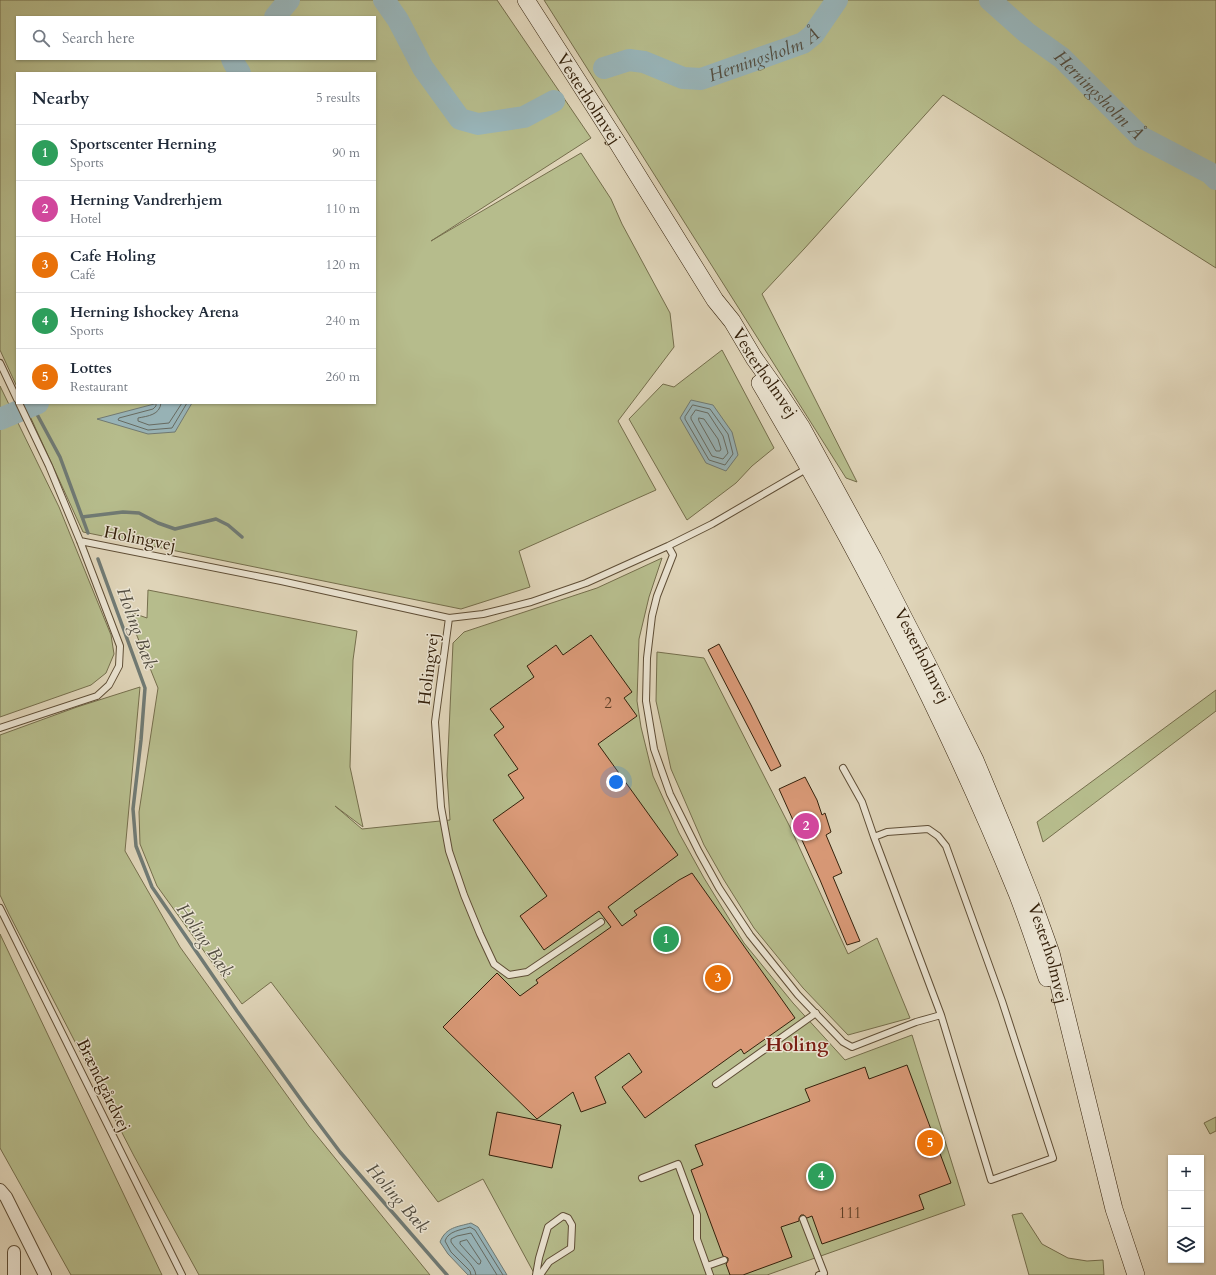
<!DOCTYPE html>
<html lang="en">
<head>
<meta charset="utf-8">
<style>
	:root { --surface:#fff; --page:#f2f2f3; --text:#1f2937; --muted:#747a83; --line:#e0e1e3; --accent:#8f2418 }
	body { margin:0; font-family:Cardo,serif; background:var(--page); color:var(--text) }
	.controls { position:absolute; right:12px; bottom:12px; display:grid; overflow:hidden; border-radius:0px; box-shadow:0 1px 3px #0004 }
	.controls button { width:36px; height:36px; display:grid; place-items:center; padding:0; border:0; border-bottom:1px solid var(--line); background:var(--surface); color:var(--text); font:20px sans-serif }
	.you { position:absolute; left:616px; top:782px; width:14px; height:14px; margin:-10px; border:3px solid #fff; border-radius:50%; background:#1a73e8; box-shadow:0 0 0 6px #1a73e833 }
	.badge { display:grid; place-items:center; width:26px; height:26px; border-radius:50%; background:var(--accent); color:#fff; font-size:13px; font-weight:700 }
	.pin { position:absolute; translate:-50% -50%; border:2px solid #fff; box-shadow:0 1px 4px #0006 }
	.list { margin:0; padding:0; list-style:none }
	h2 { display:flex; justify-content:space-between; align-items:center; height:52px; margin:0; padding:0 16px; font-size:17px }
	h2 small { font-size:13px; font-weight:400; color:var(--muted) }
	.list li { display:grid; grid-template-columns:26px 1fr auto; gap:12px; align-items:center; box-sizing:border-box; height:56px; padding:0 16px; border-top:1px solid var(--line) }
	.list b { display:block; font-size:15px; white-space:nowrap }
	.list p { margin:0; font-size:13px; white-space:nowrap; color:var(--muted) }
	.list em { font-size:13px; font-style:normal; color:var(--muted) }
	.icon { flex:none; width:22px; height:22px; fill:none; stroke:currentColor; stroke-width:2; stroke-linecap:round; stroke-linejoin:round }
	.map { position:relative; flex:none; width:1216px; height:1275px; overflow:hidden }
	.search { position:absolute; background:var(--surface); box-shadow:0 1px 3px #0004; left:16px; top:16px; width:360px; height:44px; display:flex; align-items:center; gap:10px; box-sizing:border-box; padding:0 14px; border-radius:0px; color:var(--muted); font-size:15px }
	.panel { position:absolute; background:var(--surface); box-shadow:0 1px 3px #0004; left:16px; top:72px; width:360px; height:332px; border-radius:0px }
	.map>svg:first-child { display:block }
</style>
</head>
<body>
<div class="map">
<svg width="1216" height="1275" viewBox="0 0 1216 1275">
	<rect width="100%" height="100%" fill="#dfd4b8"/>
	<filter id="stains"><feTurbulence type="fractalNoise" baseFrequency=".005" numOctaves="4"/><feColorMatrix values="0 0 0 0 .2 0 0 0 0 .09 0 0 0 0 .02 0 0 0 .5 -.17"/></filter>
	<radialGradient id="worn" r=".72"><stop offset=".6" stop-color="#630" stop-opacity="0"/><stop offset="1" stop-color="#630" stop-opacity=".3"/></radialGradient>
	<path fill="#b6bc8c" stroke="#756e4c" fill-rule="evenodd" d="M0,0H497L591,138L431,241L581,153L611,199L622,224L670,313L674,347L618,421L656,490L519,551L530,587L461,609L83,532L24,403H375V73H17V387L0,350ZM17,17H375V59H17Z
		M544,0H1216V268L943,95L804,249L762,294L857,482L846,478Z
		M722,350L774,448L752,466L736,483L687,520L629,419L663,384L674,387Z
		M0,386L59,507L111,635L114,654L106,673L91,685L0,717Z
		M662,558L649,597L639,639L637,701L641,727L653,776L679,833L704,878L744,943L793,1003L845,1060L912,1035L965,1205L767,1275H535L483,1179L438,1202L271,982L242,1004L157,886L140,844L139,812L158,688L127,611L147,618L148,590L357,631L353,660L350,767L363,827L335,806L362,829L450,820L447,775L453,643L464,632L597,588Z
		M657,652L704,658L790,827L848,954L877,938L910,1018L848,1035L803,988L754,928L724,880L704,845L671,769L656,701Z
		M140,687L125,851L180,947L309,1126L430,1275H199L134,1156L9,914L0,895V735L77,707Z
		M1216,690V711L1043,842L1037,822Z
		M0,934L162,1275H71L0,1148Z
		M1216,1117V1131L1210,1134L1204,1123Z
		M1022,1213L1042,1244L1068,1258L1087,1261L1103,1260L1104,1275H1029L1012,1215Z"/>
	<path fill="#98b5ba" stroke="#707a74" d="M691,400L713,405L732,432L738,455L726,471L706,463L680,418Z
		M158,403H192L175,432L148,434L97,419Z
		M471,1223L478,1227L507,1275H468L448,1254L440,1242C446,1227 457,1227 471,1223Z"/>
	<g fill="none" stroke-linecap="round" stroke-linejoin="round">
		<path stroke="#666b62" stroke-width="1" d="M156,403V406L153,409L119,418L118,420L148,430L172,428L187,403
			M161,403C160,415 148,416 138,418V421L149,425L169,423L182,403
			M693,405L710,409L728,434L733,454L725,465L709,460L685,419V417Z
			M696,410L708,413L723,436L728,453L723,459L712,456L691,419V417Z
			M699,418L704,419L718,439L721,449L720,451H716L699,421Z
			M467,1240L481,1261L480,1264H478L460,1244V1242Z
			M471,1275L470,1271L451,1252L445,1241C448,1231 461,1230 470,1227L475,1230L503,1275
			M476,1275C475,1264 457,1252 451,1242V1239L457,1236L471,1233L497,1275"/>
		<path stroke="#707a74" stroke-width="3.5" d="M32,405L60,457L88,533
			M82,517L123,512L139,513L158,523L175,529L216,519L228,525L242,537
			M98,559L145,688L141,740L133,809L136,846L152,887L237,1011L304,1104L340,1152L447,1275"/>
		<g stroke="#98b5ba" stroke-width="22">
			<path d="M384,0L398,20L423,68L460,119L478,124L524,117L554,101"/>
			<path id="s1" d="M990,0L1027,33L1062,58L1141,137L1210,173L1216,179"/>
			<path d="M275,17L289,0"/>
			<path d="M232,59L235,65L240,73"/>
			<path id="s2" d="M604,68L629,60L644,62L683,78L701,79L803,43L813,35L837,0"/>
			<path d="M0,419L38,403"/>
		</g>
	</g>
	<path fill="#da9a78" stroke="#34210b" d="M591,635L632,692L624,698L637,716L598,744L678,855L608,907L622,926L637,915L634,911L679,880L692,873L795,1018L744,1054L741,1049L645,1118L622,1087L642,1072L629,1053L595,1077L606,1103L581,1112L573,1092L537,1119L443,1027L497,973L520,996L538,983L536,980L611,927L599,911L544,950L520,916L547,896L493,820L524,798L508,775L518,769L494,735L504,727L490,709L534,677L527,666L556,645L563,655Z
		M719,644L751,705L781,766L771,771L708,650Z
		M805,777L817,800L822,815L825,813L831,832L826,835L842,873L833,877L860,941L847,945L820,880L779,789Z
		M907,1065L951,1183L919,1195L924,1209L822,1244L812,1216L807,1218L804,1215H801L799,1218V1221L781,1227L792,1257L743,1275H730L726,1264L728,1261V1258L723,1256L691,1170L703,1165L695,1145L810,1101L805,1089L865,1067L869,1079Z
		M497,1112L561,1125L552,1168L489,1155Z"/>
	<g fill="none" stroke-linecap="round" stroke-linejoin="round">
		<g stroke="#5f4e36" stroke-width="8">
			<path id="lane" d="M0,363L17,399
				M80,541L281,581L449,618L435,722L441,807L449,851L464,895L480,934L494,964L509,975L527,972L601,922
				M668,546L673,555L657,596L652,616L647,658L646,701L654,749L670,794L699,852L719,888L750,935L798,995L843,1042L852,1047L916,1022L941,1015
				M449,618L483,614L531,602L586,583L668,546L712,524L808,468
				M0,728L97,696L109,685L119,666L120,646L80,541L49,466L19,403
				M843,768L862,802L874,837L941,1015L991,1180L1053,1158L1002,1001L946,846L938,836L928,829L887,832L874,837
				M0,908L182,1275
				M716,1084L816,1013
				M642,1178L678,1164L697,1215V1239L710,1275
				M803,1219L824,1273L819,1275
				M707,1266L724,1260
				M536,1275L539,1258L548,1227L563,1216L568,1218L572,1225L571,1248L549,1262L540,1275"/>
		</g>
		<g stroke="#5f4e36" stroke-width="14">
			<path id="street" d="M0,1190L6,1197L45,1275
				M14,1252V1275"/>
		</g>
		<g stroke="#34210b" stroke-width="18">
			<g id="secondary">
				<path id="s3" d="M526,0L617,142L715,300L732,321L754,358L781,396L802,428L873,558L929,667L975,760L1005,832L1032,900L1051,953L1114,1209L1136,1275"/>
				<path d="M760,383C857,547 945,716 1017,893C1028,921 1037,949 1047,978"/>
			</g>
		</g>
		<use href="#lane" stroke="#eae3d1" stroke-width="6"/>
		<use href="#street" stroke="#eae3d1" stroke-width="12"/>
		<use href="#secondary" stroke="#eae3d1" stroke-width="17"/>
	</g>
	<g text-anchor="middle" stroke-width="3" stroke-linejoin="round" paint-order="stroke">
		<g font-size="15" fill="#5e3f26">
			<text x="608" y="708">2</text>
			<text x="850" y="1218">111</text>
		</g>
		<g font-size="17" fill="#34210b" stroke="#eae3d1">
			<text dy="6" stroke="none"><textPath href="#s3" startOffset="117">Vesterholmvej</textPath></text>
			<text dy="6" stroke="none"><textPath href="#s3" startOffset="443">Vesterholmvej</textPath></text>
			<text transform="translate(140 538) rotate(11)" y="6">Holingvej</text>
			<text dy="6" stroke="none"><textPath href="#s3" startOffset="767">Vesterholmvej</textPath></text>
			<text transform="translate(428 669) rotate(-83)" y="6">Holingvej</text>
			<text dy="6" stroke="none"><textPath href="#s3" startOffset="1091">Vesterholmvej</textPath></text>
			<text transform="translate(104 1085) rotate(64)" y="6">Brændgårdvej</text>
		</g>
		<g font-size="18" font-style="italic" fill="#524d40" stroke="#eae3d1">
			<text dy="6" stroke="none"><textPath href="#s2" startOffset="169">Herningsholm Å</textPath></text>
			<text dy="6" stroke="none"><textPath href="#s1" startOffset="145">Herningsholm Å</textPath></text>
			<text transform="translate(137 628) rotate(70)" y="6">Holing Bæk</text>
			<text transform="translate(205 940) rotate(55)" y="6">Holing Bæk</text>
			<text transform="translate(398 1198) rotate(49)" y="6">Holing Bæk</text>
		</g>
		<g font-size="19" font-weight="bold" fill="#7a1f14" stroke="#eae3d1">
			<text x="797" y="1051">Holing</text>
		</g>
	</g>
	<rect width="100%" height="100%" filter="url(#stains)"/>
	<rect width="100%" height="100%" fill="url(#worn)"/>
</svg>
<div class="controls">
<button>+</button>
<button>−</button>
<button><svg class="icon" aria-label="layers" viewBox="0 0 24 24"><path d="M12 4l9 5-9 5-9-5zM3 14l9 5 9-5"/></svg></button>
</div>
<div class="you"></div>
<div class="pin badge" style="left:666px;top:939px;background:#2e9e5b">1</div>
<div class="pin badge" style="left:806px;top:826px;background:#d1479c">2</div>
<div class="pin badge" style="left:718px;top:978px;background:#e8710a">3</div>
<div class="pin badge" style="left:821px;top:1176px;background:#2e9e5b">4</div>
<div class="pin badge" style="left:930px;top:1143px;background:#e8710a">5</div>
<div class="search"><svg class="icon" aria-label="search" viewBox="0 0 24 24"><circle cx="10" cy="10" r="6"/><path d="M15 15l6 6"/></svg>Search here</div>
<section class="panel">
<h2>Nearby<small>5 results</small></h2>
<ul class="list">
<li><span class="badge" style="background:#2e9e5b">1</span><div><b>Sportscenter Herning</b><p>Sports</p></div><em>90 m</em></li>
<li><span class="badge" style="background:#d1479c">2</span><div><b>Herning Vandrerhjem</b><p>Hotel</p></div><em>110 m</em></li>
<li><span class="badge" style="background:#e8710a">3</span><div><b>Cafe Holing</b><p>Café</p></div><em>120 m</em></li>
<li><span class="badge" style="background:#2e9e5b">4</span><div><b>Herning Ishockey Arena</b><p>Sports</p></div><em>240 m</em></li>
<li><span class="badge" style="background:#e8710a">5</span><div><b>Lottes</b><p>Restaurant</p></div><em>260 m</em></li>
</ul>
</section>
</div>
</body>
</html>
